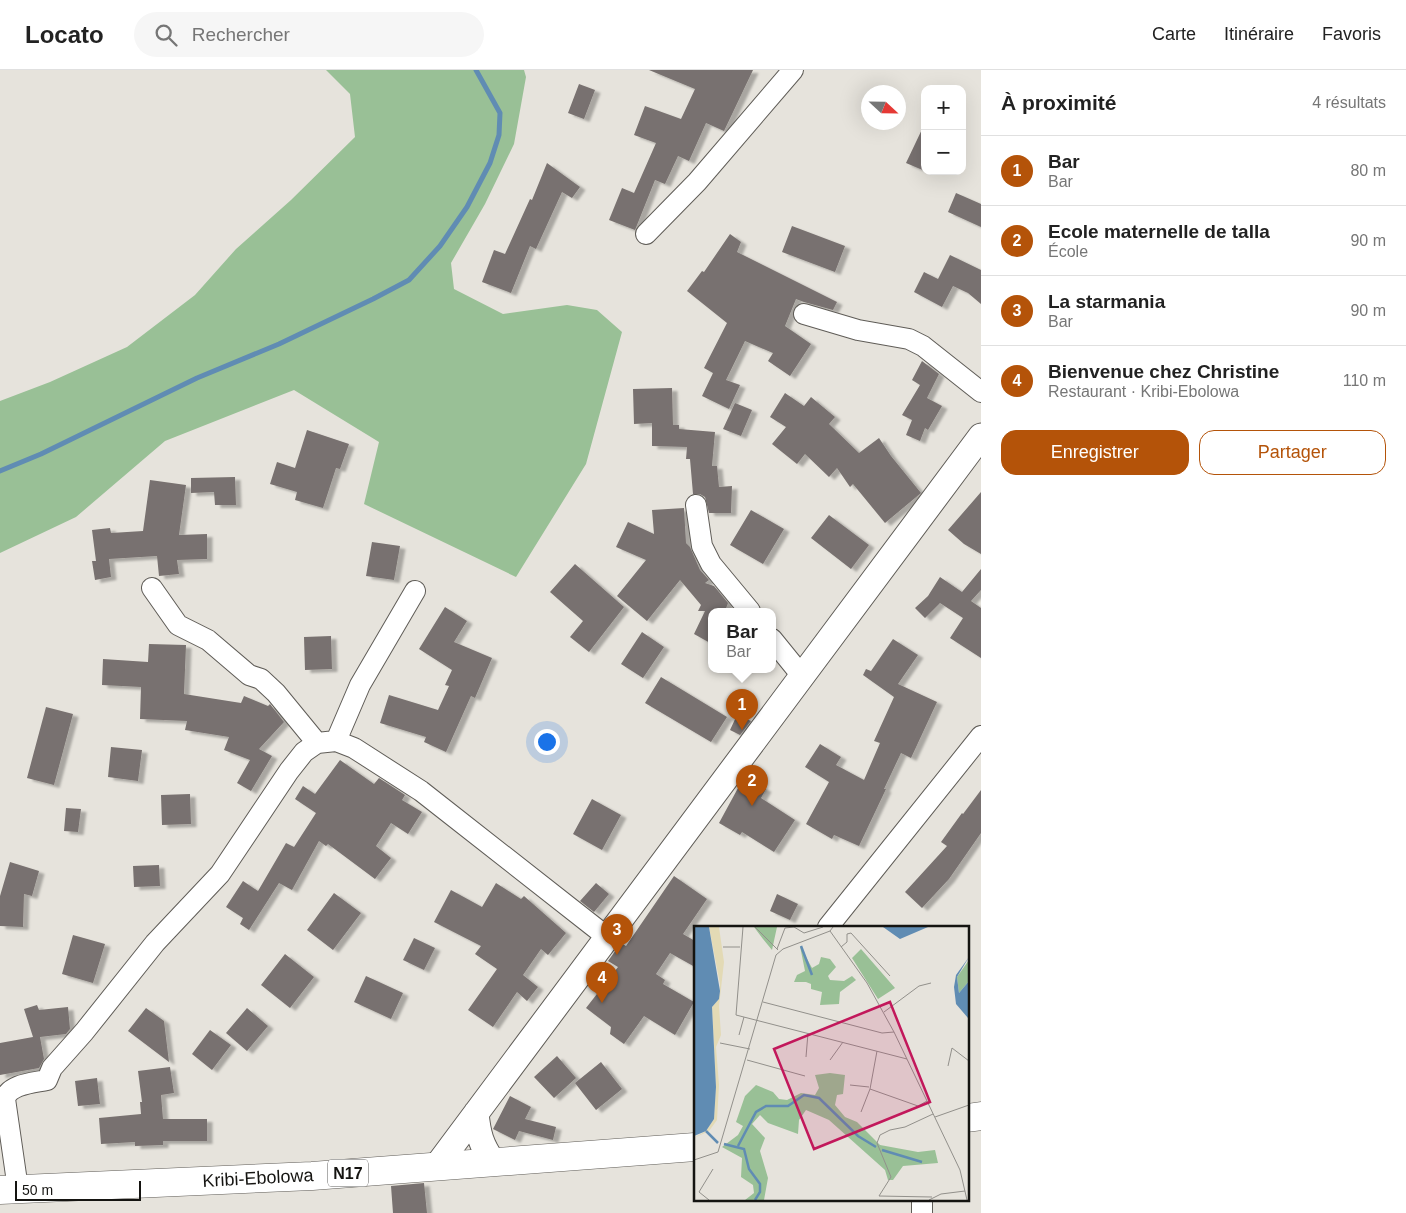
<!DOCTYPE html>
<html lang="fr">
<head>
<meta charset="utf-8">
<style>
	:root { --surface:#fff; --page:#f6f6f6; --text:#222; --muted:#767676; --line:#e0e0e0; --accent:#b45309 }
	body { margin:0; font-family:Arial,sans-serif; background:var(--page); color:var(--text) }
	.controls { position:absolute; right:15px; top:15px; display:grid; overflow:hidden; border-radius:10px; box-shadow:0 5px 20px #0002 }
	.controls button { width:45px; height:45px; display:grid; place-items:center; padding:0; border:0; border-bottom:1px solid var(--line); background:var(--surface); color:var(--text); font:25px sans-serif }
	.compass { position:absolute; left:861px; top:15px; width:45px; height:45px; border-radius:50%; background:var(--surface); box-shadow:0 5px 20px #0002; rotate:112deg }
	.scale { position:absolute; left:15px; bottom:12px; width:126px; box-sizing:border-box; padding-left:5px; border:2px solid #151411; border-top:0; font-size:14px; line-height:18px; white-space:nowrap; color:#151411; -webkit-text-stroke:4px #fff; paint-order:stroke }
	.you { position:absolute; left:546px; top:671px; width:18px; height:18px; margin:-12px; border:4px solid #fff; border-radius:50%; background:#1a73e8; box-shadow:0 0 0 8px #1a73e833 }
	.badge { display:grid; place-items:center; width:32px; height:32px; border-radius:50%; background:var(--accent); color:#fff; font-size:16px; font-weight:700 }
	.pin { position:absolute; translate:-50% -41px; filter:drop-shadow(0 1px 2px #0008) }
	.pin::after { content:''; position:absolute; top:26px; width:18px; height:15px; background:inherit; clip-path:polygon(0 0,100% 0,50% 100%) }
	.popup { position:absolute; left:708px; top:538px; width:68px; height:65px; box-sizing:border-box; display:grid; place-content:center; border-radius:10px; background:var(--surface); filter:drop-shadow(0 1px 4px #0005); font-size:16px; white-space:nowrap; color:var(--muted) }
	.popup b { font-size:19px; color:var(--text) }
	.popup::after { content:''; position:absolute; left:50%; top:100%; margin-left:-10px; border:10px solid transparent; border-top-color:var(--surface) }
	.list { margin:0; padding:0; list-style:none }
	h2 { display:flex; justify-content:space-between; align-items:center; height:65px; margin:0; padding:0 20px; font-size:21px }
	h2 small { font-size:16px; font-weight:400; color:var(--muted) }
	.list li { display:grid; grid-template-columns:32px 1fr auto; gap:15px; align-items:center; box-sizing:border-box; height:70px; padding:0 20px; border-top:1px solid var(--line) }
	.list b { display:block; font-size:19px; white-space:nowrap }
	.list p { margin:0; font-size:16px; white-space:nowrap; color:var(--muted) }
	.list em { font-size:16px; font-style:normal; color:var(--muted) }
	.actions { display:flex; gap:10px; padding:15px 20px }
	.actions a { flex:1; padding:11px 0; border:1px solid var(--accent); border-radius:15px; text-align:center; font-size:18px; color:var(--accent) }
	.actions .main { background:var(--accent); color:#fff }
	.icon { flex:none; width:28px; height:28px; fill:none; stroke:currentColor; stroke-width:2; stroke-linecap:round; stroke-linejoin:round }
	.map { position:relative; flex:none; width:981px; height:1143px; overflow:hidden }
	header { display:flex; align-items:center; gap:30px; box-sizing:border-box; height:70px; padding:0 25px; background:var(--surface); border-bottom:1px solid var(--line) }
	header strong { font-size:24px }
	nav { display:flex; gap:28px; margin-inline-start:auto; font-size:18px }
	.search { width:350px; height:45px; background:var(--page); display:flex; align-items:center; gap:12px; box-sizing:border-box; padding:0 18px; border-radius:28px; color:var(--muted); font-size:19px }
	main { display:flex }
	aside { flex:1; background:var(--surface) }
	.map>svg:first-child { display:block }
</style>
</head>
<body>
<header>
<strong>Locato</strong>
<div class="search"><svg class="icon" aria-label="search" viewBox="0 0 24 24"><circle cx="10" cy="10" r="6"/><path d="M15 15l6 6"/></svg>Rechercher</div>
<nav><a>Carte</a><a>Itinéraire</a><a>Favoris</a></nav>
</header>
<main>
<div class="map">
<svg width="981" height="1143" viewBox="0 0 981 1143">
	<defs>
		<filter id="shadow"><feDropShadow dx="5.5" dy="3" stdDeviation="1" flood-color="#0004"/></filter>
	</defs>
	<rect width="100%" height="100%" fill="#e6e3dc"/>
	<path fill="#99c096" d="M326,0H524L526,7L514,74L485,134L451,193L454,219L503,244L567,235L597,240L622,262L586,394L516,507L364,434L379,372L294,320L165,371L76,447L0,483V331L50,312L127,277L195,225L236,179L291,130L355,67L350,24Z"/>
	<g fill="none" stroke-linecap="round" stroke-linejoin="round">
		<path stroke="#608cb3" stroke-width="5" d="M0,401L41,384L197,308L279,274L373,229L409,210L440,176L467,137L490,93L499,65L500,43L476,0"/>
	</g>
	<path fill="#78716f" filter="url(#shadow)" d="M649,0H753L724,61L706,53L689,91L678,86L665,114L655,110L635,160L609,150L622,118L634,123L656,73L634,65L645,36L681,49L695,19Z
		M579,14L595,20L584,49L568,43Z
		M925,53V101L906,93Z
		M547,93L580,117L572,128L562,122L536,179L530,176L511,223L482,212L494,180L505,184L530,129L532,130Z
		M956,123L981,134V157L948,142Z
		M792,156L845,176L835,202L782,182Z
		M730,164L741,172L737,182L837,232L833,240L804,232L796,229L785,256L811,274L790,306L768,291L773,283L745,271L726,310L740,315L729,339L702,326L713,303L704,298L727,253L687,221L702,201L704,202Z
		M950,185L981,200V234L968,223L953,216L942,237L914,222L924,202L938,209Z
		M922,291L939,304L927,328L942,336L928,360L925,358L920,371L906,365L912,350L902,345L920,315L912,310Z
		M672,318L673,355H679V359L715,362L712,396H717L719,417L732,416L731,443H709L705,427L700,424H693L690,389H686L687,377L652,376V353L634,354L633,319Z
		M785,323L804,336L811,327L835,347L829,354L859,383L879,368L891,386L921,423L885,453L853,414L850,417L837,398L829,407L805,384L797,394L772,374L786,357L770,347Z
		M735,333L752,340L741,366L723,359Z
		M307,360L349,374L340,399L336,398L323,438L295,430L297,422L270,414L277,392L295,398Z
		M235,407L236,435H215L214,422L191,423V408Z
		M150,410L186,415L179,465L207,464V489L177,490L179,504L159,506L157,486L109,489L111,507L95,510L92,491H96L92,460L110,458L111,463L143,461Z
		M981,422V484L964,474L948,460Z
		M684,438L686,473L690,477L700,500L709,510L705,513L714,516L728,533L725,541H712V574L694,564L705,541H698L701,535L680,510L647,551L617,526L646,490L616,477L628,452L654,464L652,440Z
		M751,440L784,459L763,494L730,475Z
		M829,445L869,475L851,499L811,468Z
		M372,472L400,476L394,510L366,506Z
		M575,494L624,537L589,582L570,567L583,551L550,522Z
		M981,499V520L971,531L981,538V588L950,568L963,548L940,533L925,548L915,538L928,526L940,507L962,522Z
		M445,537L467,551L454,572L492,588L475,628L471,626L446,682L424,672L426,667L380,653L389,625L438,640L449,616L445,615L452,600L419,579Z
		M642,562L664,577L643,608L621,594Z
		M331,566L332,599L305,600L304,567Z
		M893,569L918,585L898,614L937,632L911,688L901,683L884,719H886L859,776L834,765L832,769L806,754L829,712L805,697L820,674L841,687L836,695L864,710L880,673L874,671L894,627L863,605L866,599L871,601Z
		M149,574L186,575L184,624L241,633L244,626L268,636L270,634L284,652L259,679L272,686L251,721L237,713L250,690L224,680L229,667L185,660L187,651L140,649L141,617L102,615L103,589L148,592Z
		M661,607L727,647L711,672L645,633Z
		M46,637L73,644L54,715L27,708Z
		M737,645L751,651L740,665L730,660Z
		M111,677L142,680L138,711L108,707Z
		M340,690L374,714L379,708L405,725L402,730L422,742L408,764L391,753L376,776L391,788L375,809L328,774L326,776L319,771L292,820L279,813L249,860L240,854L243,848L226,837L243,811L258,821L286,773L294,777L316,743L295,729L303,716L315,724Z
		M744,707L766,719L761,728L795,750L774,782L742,762L740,765L719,753Z
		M981,720V763L949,809L922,838L905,822L947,776L941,772L962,743L963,744Z
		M190,724L191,754L162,755L161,725Z
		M592,729L621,745L602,780L573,764Z
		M66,738L81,739L78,762L64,761Z
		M10,792L39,801L32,826L24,824L23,857L0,856V826Z
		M159,795L160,816L134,817L133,796Z
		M674,806L707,829L683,864L695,871V897L670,883L656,904L665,910L663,914L694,932L675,965L644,946L624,974L610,964L611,957L586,938L618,897L608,891L621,873L626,876Z
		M496,813L521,829L524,826L566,863L548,885L541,879L523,905L538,917L527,931L517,922L493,957L468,940L497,899L475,884L481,876L434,852L451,820L482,837Z
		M596,813L609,824L594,842L580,831Z
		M334,823L361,843L333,880L307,860Z
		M777,824L798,834L790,850L770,841Z
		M73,865L105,874L93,913L62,904Z
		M414,868L435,878L424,900L403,890Z
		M285,884L314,907L290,938L261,915Z
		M366,906L403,923L391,949L354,932Z
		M37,935L39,940L68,937L70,959L66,964L40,967L44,989L39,998L0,1005V973L33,967L24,939Z
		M146,938L164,951L169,992L128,961Z
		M247,938L268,956L247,981L226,963Z
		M210,960L231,975L212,1000L192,984Z
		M557,986L576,1008L554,1028L534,1007Z
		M601,992L622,1019L596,1040L575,1013Z
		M170,997L174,1023L161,1025L163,1049H207V1071H163V1075L135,1076V1072L101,1074L99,1048L141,1044L140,1032H142L138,1001Z
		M97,1008L100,1034L78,1036L75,1011Z
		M510,1026L531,1037L525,1049L556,1057L553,1070L519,1061L515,1070L493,1059Z
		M424,1113L427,1143H393L391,1116Z"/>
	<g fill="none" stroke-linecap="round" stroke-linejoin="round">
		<g stroke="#5f5c57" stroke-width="22">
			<path id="minor" d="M646,164L697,112L793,0
				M804,244L858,260L909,269L923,276L981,322
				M696,435L702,476L711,494L750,541
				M152,518L178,555L208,570L249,605L261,609L276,623L317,673
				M772,569L802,606
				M336,671L360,615L415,521
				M828,857L981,666
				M18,1119L5,1029C9,1014 33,1013 47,1010L52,998L84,962L155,873L220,804L289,701L304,682L317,673L336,671L354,678L421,721L607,867
				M922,1129V1143"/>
		</g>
		<g stroke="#5f5c57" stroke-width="27">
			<path id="tertiary" d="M476,1043C478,1064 481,1075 493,1092
				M436,1097L981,366"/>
		</g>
		<g stroke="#5f5c57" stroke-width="29">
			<path id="trunk" d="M967,1048L981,1046
				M0,1120L312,1106L695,1077"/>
		</g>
		<use href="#minor" stroke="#fff" stroke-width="20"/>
		<use href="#tertiary" stroke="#fff" stroke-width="25"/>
		<use href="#trunk" stroke="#fff" stroke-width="28"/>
	</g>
	<g text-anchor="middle" stroke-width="4" stroke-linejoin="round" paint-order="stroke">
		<rect fill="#fff" stroke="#5b5a58" stroke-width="1" x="328" y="1089.5" width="40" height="27" rx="4"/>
		<g font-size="16" font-weight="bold" fill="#151411">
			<text x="348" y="1109">N17</text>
		</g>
		<g font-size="18" fill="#151411" stroke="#fff">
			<text transform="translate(258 1108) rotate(-3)" y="6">Kribi-Ebolowa</text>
		</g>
	</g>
	<g transform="translate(694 856)">
		<rect width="275" height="275" fill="#e6e3dc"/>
		<path d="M60,1H83L78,24L69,13ZM106,20L118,42L125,38L127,31L136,33L142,41L134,50L136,54L150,55L158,50L162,54L146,66L145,78L126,79L128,66L117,63V58L112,56H100L103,49L111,45ZM167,23L201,62L184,73L158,32ZM275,34V55L265,67L263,51ZM136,147L151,149L149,168L143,169L141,179L151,191L163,196L186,219L224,226L241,224L244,237L209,240L199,254H194L191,244L135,194L112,184L105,194L104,208L74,197L66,189L58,198L71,212L66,225L74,252L70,274H51L60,267L59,259L47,251L48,232L28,221L44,209L49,200L42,196L51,170L62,159L79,166L85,173L93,174L107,167L121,169L125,162L121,149Z" fill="#99c096"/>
		<path d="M15,1H25L30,36L25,80L27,109L22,121L25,159L23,194L15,205L0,212L12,205L20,193L22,161L18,81L25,73L26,58Z" fill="#e3dab5"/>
		<path d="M0,1H15L26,65L25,73L18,81L22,161L20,193L12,205L0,210ZM189,1H234L206,13ZM275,31L263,51L265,67L275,55L274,92L262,78L260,61L262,49Z" fill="#608cb3"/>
		<path fill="none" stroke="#608cb3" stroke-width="2.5" d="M107,20L118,49M12,205L24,217M30,218L50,223L55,243L66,258V266L61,274M44,220L62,186L72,180H94L110,169L125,172L164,210L182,221M188,224L228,236"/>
		<path fill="none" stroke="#92908b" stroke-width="1" d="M49,1L42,89L213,133M61,1L84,24M136,5L173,57L200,106L266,244L273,274M29,21H46M147,21L153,16V8L157,7L196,50M83,23L91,2L100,1L110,7L129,1M69,76L188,107L200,106M190,86L225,60L237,57M45,109L50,91M26,117L56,123M183,125L176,163L224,180L233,175M112,131L114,107M53,134L111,150M136,134L149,116M254,140L258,122L275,135M156,159L175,161M167,186L176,163M241,191L275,179M0,234L24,226L82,29L89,23L136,5L139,1M238,271L185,270L197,251L183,217L186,209L196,204L211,201L239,188M15,274L5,266L19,243M235,274L247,268L271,265"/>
		<path fill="#c2185b" fill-opacity="0.15" stroke="#c2185b" stroke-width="2.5" d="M196,76L236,176L120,223L80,123Z"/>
		<rect width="275" height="275" fill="none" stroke="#151411" stroke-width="2.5"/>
	</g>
</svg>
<div class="controls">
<button>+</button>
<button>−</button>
</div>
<svg class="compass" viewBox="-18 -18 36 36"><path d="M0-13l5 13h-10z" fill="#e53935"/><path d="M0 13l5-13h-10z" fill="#767676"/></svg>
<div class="scale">50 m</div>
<div class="you"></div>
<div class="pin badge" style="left:742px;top:660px">1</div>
<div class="popup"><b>Bar</b>Bar</div>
<div class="pin badge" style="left:752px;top:736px">2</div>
<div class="pin badge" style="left:617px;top:885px">3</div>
<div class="pin badge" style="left:602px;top:933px">4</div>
</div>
<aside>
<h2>À proximité<small>4 résultats</small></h2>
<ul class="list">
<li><span class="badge">1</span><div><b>Bar</b><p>Bar</p></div><em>80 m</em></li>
<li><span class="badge">2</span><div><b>Ecole maternelle de talla</b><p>École</p></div><em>90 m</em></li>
<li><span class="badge">3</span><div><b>La starmania</b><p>Bar</p></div><em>90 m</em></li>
<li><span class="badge">4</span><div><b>Bienvenue chez Christine</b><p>Restaurant · Kribi-Ebolowa</p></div><em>110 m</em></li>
</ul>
<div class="actions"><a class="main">Enregistrer</a><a>Partager</a></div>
</aside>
</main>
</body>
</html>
